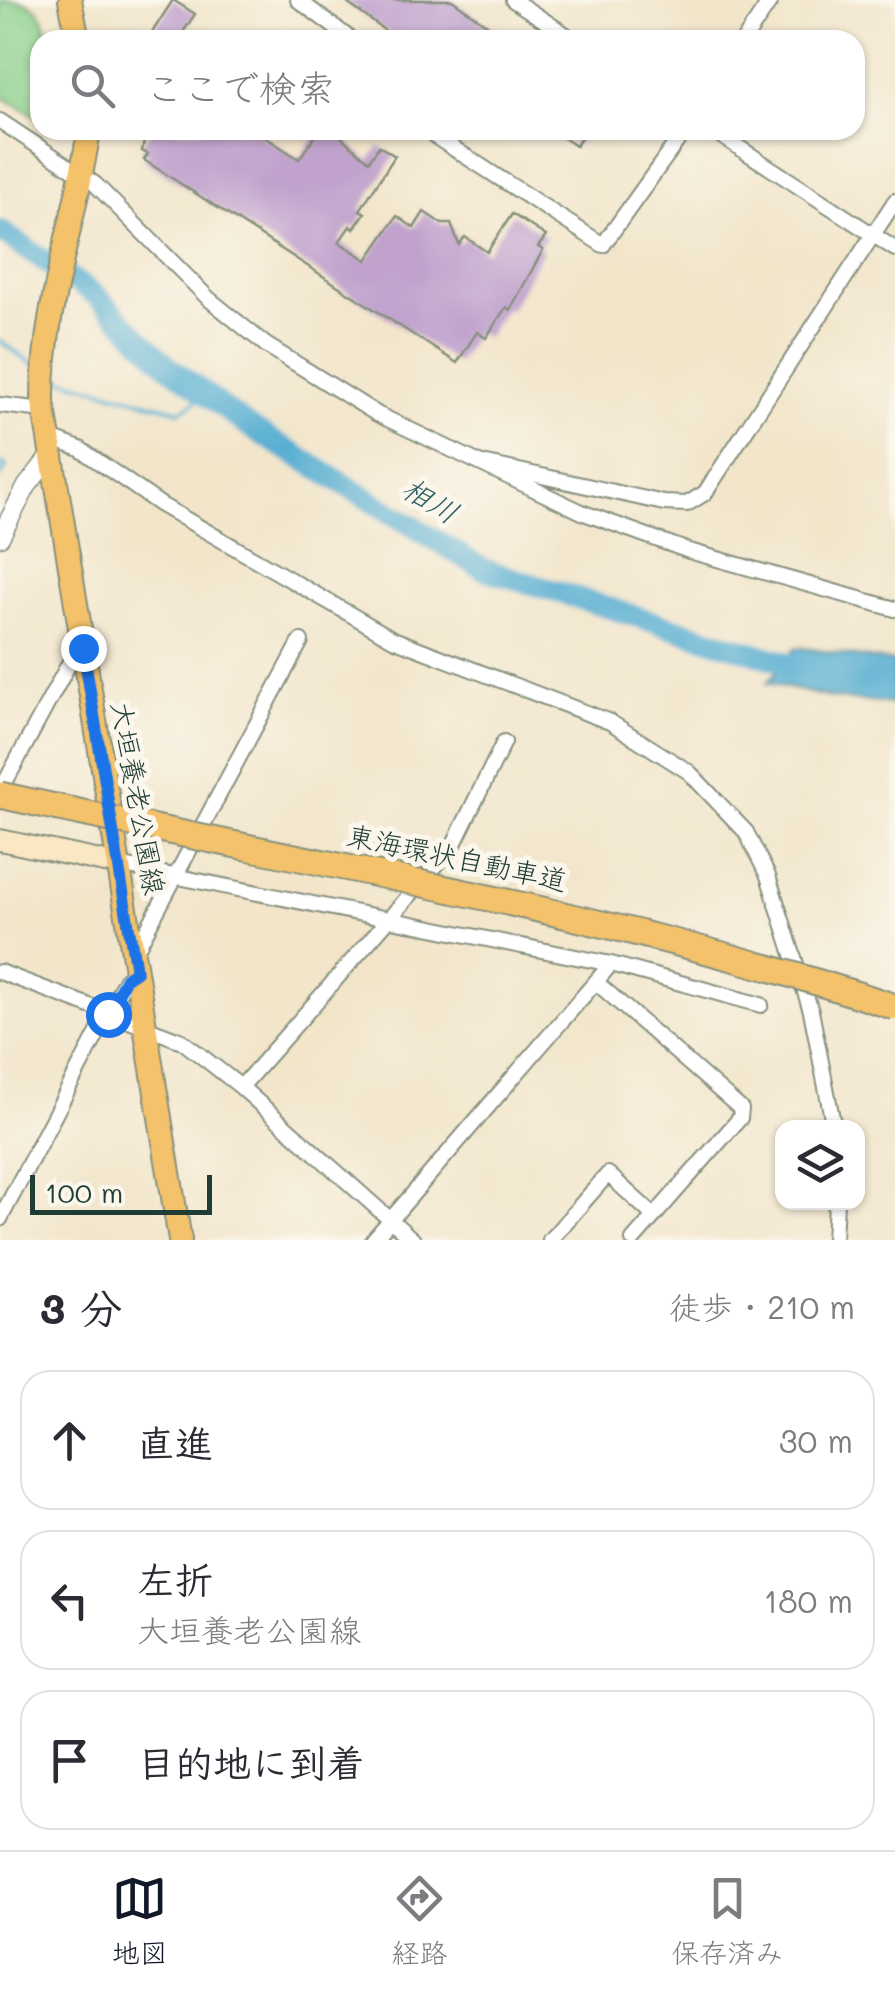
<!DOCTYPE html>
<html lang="ja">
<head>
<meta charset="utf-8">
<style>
	:root { --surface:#fff; --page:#f2f2f3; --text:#2b2b33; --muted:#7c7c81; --line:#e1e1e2; --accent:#111827 }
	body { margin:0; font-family:Mali,"Klee One",sans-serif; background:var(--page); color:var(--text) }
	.controls { position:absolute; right:30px; bottom:30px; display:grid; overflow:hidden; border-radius:20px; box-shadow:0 2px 8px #0004 }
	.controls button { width:90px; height:90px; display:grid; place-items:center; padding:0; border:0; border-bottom:2px solid var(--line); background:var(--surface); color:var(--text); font:50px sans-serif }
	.scale { position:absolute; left:30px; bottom:25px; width:182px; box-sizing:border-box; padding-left:10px; border:5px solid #1f3d34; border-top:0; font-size:28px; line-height:35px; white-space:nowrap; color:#1f3d34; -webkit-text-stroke:8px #fbf7ec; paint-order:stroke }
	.stop { position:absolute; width:30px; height:30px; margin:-22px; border:8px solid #1a73e8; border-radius:50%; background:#fff }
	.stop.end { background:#1a73e8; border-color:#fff; box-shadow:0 2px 10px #0008 }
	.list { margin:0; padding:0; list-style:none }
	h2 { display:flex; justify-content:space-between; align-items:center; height:130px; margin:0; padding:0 40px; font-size:42px }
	h2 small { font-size:32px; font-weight:400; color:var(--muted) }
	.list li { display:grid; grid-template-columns:65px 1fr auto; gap:30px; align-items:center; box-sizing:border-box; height:140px; margin:0 20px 20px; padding:0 20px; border:2px solid var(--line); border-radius:30px }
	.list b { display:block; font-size:38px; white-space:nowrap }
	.list p { margin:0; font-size:32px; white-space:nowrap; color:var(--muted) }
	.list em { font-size:32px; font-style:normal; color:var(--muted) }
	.icon { flex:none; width:55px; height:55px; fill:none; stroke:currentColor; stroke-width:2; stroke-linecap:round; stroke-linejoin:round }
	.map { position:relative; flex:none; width:895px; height:1240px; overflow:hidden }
	.search { position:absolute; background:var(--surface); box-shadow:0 2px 8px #0004; left:30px; right:30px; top:30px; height:110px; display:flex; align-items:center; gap:25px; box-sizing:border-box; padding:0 35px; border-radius:30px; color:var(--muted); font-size:38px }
	.sheet { height:610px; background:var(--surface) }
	nav { display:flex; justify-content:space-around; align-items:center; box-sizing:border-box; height:140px; border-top:2px solid var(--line); background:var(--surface); font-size:28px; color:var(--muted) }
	nav a { display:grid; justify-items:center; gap:5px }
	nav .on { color:var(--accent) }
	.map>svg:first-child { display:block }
</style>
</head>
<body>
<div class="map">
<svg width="895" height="1240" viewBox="0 0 895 1240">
	<rect width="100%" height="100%" fill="#fbf7ec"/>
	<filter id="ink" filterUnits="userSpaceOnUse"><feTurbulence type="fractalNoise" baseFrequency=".01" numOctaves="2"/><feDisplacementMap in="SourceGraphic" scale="20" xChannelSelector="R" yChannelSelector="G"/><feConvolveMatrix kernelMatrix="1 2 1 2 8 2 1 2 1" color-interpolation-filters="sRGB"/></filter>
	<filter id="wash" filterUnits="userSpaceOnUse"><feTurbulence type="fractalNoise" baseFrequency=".0048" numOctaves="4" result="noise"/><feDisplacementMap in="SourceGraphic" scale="40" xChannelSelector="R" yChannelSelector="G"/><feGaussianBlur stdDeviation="2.25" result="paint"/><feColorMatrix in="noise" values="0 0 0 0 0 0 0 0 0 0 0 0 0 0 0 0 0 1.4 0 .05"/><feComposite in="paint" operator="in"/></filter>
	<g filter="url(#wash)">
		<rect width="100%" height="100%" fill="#f2e5ca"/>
		<path fill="#87ce89" stroke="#53865e" stroke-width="2.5" d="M0,0C35,0 41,7 50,40H40V118L0,96Z"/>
		<path fill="#54add1" stroke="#3a7582" stroke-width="2.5" d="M796,647L895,662V704L831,698L767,683Z"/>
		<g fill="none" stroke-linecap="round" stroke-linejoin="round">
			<path stroke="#54add1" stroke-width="4" d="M0,341L37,367
				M53,377L180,411L207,395
				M0,464L6,466L0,478"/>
			<path stroke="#54add1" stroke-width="22" d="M0,231L97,296L166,364L245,424L483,569L813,671"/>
		</g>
		<g id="blocks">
			<path fill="#c0a2cd" d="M173,0L195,14L178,40H147Z
				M343,0H452L509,40H398Z
				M151,130H254L299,159L319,130H333L369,161L379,146L395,156L360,210L365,213L354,229L350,226L339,242L367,260L397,216L414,228L424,212L442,224H451L459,245L465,237L487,252L512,214L546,236L538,247L543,250L510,310L506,307L486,338L477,332L457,363L144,160L148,154L142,151L144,141Z
				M551,130H586L576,146Z"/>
		</g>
	</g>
	<g filter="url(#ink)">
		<use href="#blocks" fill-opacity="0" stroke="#88917f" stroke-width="2.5"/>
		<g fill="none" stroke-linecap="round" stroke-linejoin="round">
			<g stroke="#88917f" stroke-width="18">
				<path id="minor" d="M298,0L352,40
					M513,0L574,40
					M744,40L771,0
					M0,121L95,184L209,299L266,345L377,414L584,513L689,551L895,609
					M432,130L436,137L603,245L685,130
					M712,130L895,249
					M0,405L44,410
					M48,437L80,449L161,505L393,639L610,722L689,772L746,832L768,876L811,1011L834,1128
					M487,464L664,503L687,504L705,493L895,201
					M0,792L72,658L83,648
					M119,865L611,964L761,1005
					M134,954L301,641
					M0,972L182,1041L241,1087L413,1240
					M597,983L741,1109L740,1118L633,1240
					M241,1087L453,846L504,742
					M0,1219L126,979L136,971
					M373,1240L611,964
					M550,1240L608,1174L654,1216
					M834,1240L836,1202"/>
			</g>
			<g stroke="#88917f" stroke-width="21">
				<path id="tertiary" d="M0,537L27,486L52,454"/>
			</g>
			<g stroke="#88917f" stroke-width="24">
				<path id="secondary" d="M0,840L119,865"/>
			</g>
			<g stroke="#88917f" stroke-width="26">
				<path id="primary" d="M70,0L78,40
					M89,130C76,221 42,309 43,402L180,1240"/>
			</g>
			<use href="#minor" stroke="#fff" stroke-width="14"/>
			<use href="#tertiary" stroke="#fff" stroke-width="18"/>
			<use href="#secondary" stroke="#fae7c3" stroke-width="20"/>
			<use href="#primary" stroke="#f3c26a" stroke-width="22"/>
			<g stroke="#88917f" stroke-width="29" stroke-linecap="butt">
				<path id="motorway-bridge" d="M0,795C300,862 602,909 895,1007"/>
			</g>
			<use href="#motorway-bridge" stroke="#f3c26a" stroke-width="25"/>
		</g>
	</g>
	<g fill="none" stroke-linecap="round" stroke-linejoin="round" filter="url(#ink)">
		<path stroke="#1a73e8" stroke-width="12" d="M83,648L136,971L126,978L108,1014"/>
	</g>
	<g text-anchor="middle" stroke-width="10" stroke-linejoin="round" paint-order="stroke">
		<g font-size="28" fill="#1f3d34" stroke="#fbf7ec">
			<text transform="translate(138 798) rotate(80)" y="10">大垣養老公園線</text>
			<text transform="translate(457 858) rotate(12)" y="10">東海環状自動車道</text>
		</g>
		<g font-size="30" font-style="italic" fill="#2f5f63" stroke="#fbf7ec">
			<text transform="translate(430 501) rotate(31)" y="10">相川</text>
		</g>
	</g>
</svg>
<div class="controls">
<button><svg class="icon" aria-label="layers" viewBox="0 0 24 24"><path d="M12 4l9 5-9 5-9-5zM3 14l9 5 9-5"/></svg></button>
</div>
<div class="scale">100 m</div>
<div class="stop" style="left:108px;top:1014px"></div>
<div class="stop end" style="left:83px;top:648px"></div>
<div class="search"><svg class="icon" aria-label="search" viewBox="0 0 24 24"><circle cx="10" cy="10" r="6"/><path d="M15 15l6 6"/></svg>ここで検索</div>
</div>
<section class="sheet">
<h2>3 分<small>徒歩 · 210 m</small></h2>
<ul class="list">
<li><svg class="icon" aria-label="ahead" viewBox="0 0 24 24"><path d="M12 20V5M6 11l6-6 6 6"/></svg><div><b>直進</b></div><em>30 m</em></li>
<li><svg class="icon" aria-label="left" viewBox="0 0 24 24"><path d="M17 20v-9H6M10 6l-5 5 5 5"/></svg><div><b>左折</b><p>大垣養老公園線</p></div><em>180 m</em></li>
<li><svg class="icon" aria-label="arrive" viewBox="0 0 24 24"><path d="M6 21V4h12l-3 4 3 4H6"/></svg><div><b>目的地に到着</b></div></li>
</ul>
</section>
<nav>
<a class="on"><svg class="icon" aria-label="map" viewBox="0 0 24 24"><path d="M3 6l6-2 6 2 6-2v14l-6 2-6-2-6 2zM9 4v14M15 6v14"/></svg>地図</a>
<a><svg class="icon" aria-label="directions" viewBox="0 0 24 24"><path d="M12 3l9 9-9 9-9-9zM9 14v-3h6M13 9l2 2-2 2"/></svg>経路</a>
<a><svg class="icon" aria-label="saved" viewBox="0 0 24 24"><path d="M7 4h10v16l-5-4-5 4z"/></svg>保存済み</a>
</nav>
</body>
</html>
